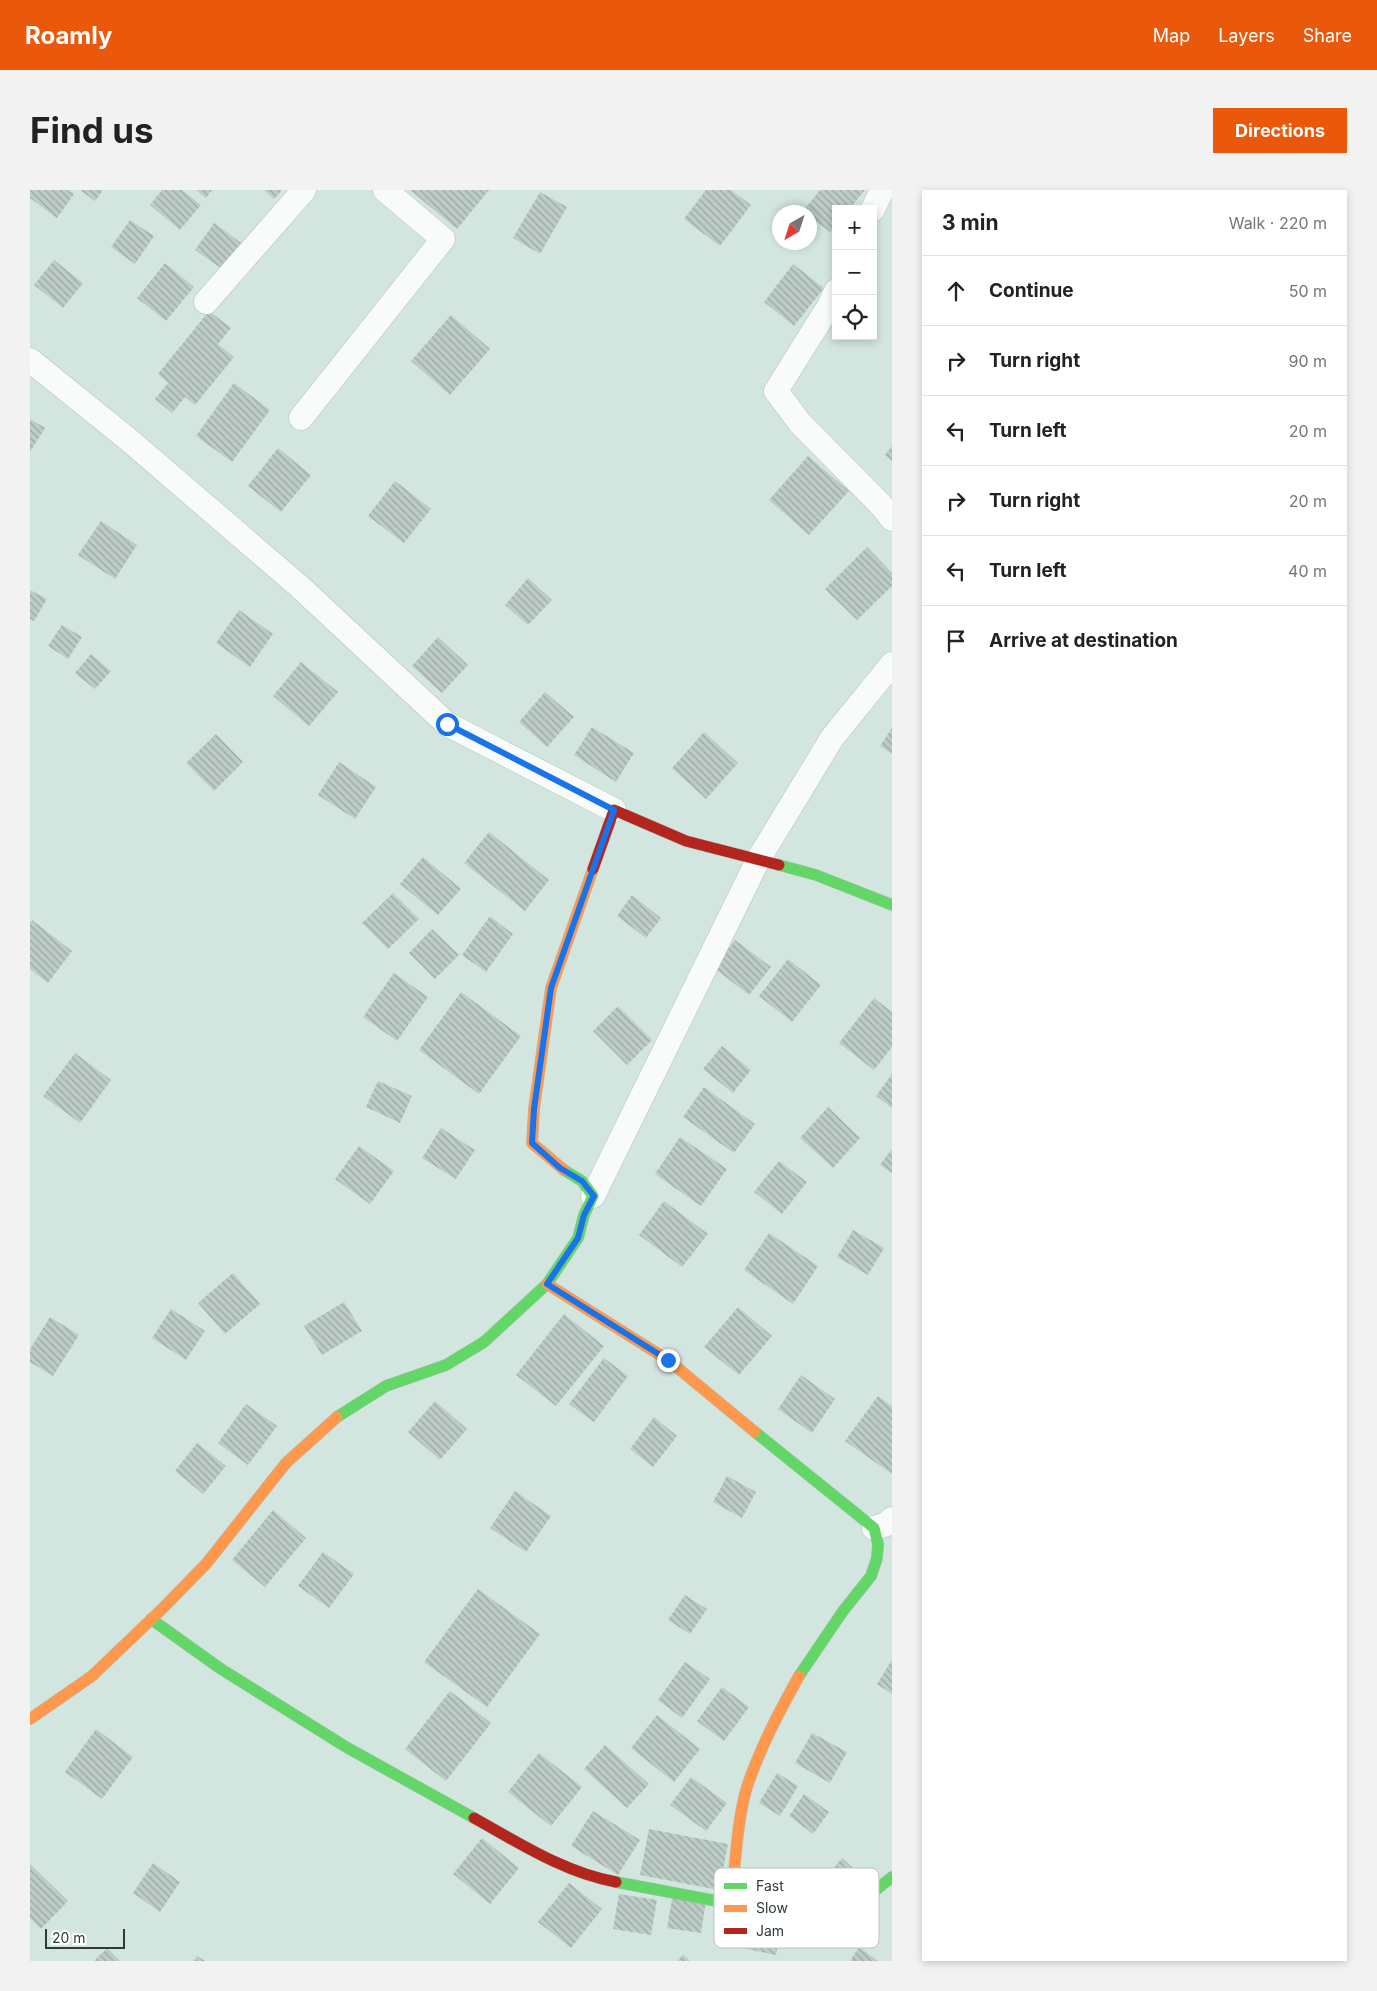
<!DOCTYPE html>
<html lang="en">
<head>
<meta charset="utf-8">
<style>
	:root { --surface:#fff; --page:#f2f2f2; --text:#222; --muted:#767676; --line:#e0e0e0; --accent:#ea580c }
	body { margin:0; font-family:Inter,sans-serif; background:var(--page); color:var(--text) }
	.controls { position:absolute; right:15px; top:15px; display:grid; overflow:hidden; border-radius:0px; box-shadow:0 2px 8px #0003 }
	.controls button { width:45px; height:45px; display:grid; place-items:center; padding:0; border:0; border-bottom:1px solid var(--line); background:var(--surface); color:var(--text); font:25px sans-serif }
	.compass { position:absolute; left:742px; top:15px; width:45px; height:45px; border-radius:50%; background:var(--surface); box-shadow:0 2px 8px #0003; rotate:219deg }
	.scale { position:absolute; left:15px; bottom:12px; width:80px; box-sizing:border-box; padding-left:5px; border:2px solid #2d3b36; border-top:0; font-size:14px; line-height:18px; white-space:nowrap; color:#2d3b36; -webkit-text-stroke:4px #fff; paint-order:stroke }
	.stop { position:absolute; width:15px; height:15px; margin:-11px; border:4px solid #1a73e8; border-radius:50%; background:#fff }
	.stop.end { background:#1a73e8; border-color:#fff; box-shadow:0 1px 5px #0008 }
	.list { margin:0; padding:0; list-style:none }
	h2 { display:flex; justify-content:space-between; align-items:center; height:65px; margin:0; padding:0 20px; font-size:21px }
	h2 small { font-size:16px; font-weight:400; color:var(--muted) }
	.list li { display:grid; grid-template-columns:32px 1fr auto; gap:15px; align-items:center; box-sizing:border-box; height:70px; padding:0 20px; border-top:1px solid var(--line) }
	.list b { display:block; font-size:19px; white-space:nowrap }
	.list em { font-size:16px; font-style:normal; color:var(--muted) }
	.icon { flex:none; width:28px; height:28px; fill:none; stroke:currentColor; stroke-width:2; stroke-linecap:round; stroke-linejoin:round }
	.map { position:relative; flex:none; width:862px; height:1771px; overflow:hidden; border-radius:0px }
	header { display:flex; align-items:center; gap:30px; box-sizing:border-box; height:70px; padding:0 25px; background:var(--accent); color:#fff }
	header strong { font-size:24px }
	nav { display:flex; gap:28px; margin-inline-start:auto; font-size:18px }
	.intro { display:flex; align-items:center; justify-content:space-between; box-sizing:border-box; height:120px; padding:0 30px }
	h1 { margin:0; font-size:35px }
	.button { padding:12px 22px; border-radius:0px; background:var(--accent); color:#fff; font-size:18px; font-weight:700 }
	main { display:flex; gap:30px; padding:0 30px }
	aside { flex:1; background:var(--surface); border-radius:0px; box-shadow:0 2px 8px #0003 }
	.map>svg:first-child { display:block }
</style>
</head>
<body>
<header>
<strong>Roamly</strong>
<nav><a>Map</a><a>Layers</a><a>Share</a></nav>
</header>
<div class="intro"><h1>Find us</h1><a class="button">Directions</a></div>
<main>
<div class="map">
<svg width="862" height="1771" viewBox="0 0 862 1771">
	<defs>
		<pattern id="building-back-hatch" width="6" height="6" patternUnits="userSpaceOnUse" patternTransform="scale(1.25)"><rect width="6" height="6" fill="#bdccc7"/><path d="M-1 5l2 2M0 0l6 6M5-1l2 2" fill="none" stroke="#9aa7a2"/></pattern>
	</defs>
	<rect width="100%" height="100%" fill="#d3e5df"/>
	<path fill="url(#building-back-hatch)" d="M0,0H38L44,4L27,28L0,8Z
		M50,0H73L65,11Z
		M132,0H152L171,15L150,40L120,15Z
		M166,0H182L176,8Z
		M234,0H252L244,9Z
		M380,0H459L427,39Z
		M676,0H701L721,15L690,56L654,29Z
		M790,0H835L819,19H806V36L800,42L779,26V22L773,21Z
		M510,2L537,17L510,64L483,48Z
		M100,30L124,46L105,74L81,57Z
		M184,33L214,55L195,81L165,60Z
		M24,70L53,93L33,118L4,95Z
		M135,73L164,97L136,131L107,108Z
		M763,74L794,98L764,136L734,112Z
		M179,121L201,138L188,154L204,167L165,215L155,207L142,223L125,209L138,193L128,184Z
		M421,125L460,159L420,205L381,171Z
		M204,193L240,220L202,272L166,246Z
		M0,229L15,238L0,262Z
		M862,256V271L855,265Z
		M248,258L281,285L251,322L218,296Z
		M778,266L819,301L779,345L739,310Z
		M365,291L401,319L374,353L338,326Z
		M71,331L107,355L85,389L48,365Z
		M837,357L862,383V396L827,430L795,399Z
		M498,388L522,410L498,435L475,415Z
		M0,400L17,409L4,431L0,429Z
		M209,420L243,444L220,477L186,453Z
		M32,435L52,447L38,469L18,456Z
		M408,447L438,475L412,503L382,476Z
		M61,464L81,481L65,499L45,483Z
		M271,472L308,502L279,536L243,506Z
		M515,502L544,527L517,557L489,532Z
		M562,537L604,563L586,592L544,565Z
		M862,538V564L850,556Z
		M674,542L708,573L676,609L642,578Z
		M186,544L213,572L184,601L156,573Z
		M309,572L346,597L325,629L288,605Z
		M459,642L519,690L495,721L434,673Z
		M393,667L431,699L408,725L370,694Z
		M363,703L389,729L358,759L332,733Z
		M602,705L631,728L616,748L587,726Z
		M460,726L483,744L456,782L432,765Z
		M2,730L42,761L18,793L0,779V733Z
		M402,739L429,765L405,789L379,763Z
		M705,750L741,777L719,805L684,778Z
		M758,769L791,795L762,832L729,806Z
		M364,783L398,807L367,851L333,827Z
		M431,802L491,846L449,904L389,860Z
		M844,808L862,822V857L844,880L809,853Z
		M588,816L622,850L597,875L563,841Z
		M692,856L721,880L703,903L673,879Z
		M45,863L81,890L50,933L13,906Z
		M862,884V918L846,906Z
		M348,891L382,906L370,933L336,917Z
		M674,897L725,934L704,963L653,927Z
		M798,917L830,948L803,978L770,948Z
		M411,938L445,960L426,989L392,968Z
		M650,947L697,979L671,1016L625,984Z
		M329,956L364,981L340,1014L305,989Z
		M862,959V983L850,975Z
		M749,971L777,992L752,1024L724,1002Z
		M634,1011L678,1044L652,1077L609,1045Z
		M823,1040L854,1058L838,1085L807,1067Z
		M739,1043L788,1076L763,1114L714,1080Z
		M203,1083L230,1114L195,1144L168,1113Z
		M314,1112L332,1141L292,1165L274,1136Z
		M708,1117L742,1146L709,1185L674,1157Z
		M141,1119L175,1141L156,1170L122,1148Z
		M534,1124L574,1156L526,1216L486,1185Z
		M20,1127L49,1145L23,1186L0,1172V1159Z
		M574,1168L598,1186L564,1232L539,1214Z
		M771,1185L805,1209L782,1243L748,1219Z
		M848,1206L862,1216V1284L815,1251Z
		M405,1211L437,1239L410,1270L378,1242Z
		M216,1214L247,1236L218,1275L188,1253Z
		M624,1227L647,1246L623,1277L600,1259Z
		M167,1253L196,1276L173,1304L145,1281Z
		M697,1286L726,1302L712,1328L683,1312Z
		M485,1301L521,1326L496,1362L460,1338Z
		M243,1320L276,1348L235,1397L202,1370Z
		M293,1362L324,1384L299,1418L268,1396Z
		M448,1399L510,1444L457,1517L394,1472Z
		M655,1405L677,1419L660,1444L638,1430Z
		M862,1470V1504L847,1494Z
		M655,1472L680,1489L652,1528L628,1510Z
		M692,1497L719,1517L694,1551L667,1531Z
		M420,1501L461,1533L416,1591L375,1559Z
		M627,1525L670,1559L644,1592L601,1558Z
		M66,1539L103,1567L72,1609L35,1582Z
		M782,1543L817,1562L800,1593L765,1573Z
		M575,1555L619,1594L597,1618L554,1579Z
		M509,1563L552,1597L521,1636L478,1602Z
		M747,1583L768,1596L750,1626L729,1613Z
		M661,1587L697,1613L676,1641L640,1615Z
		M774,1604L799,1622L783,1644L759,1626Z
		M563,1621L610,1650L588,1685L541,1656Z
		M619,1639L698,1654L689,1700L610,1685Z
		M452,1648L489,1678L460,1714L423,1684Z
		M812,1668L832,1686L818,1704L797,1686Z
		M123,1673L150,1692L130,1722L103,1703Z
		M0,1674L38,1711L11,1739L0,1728Z
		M539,1693L572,1719L541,1758L508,1732Z
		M589,1704L627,1710L621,1745L583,1739Z
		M643,1704L676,1710L671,1743L637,1738Z
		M719,1727L752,1733L746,1765L713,1758Z
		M829,1757L848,1771H820Z
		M77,1758L90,1771H64Z
		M653,1765L660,1771H647Z
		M167,1766L175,1771H164Z"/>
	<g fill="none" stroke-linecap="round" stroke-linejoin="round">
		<g stroke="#b3c1bc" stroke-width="25">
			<path id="street" d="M843,19L852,0
				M806,101L799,116L746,201L770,233L852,316L862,329
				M176,112L274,0
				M0,170L99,250L270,397L417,534L584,620
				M271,228L413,49L355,0
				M563,1006L728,670L802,548L862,474
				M844,1338L857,1334L862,1329"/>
		</g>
		<g stroke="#b3c1bc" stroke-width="12">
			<path id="fast" d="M749,675L786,685L862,715
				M307,1227L356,1196L416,1175L454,1152L517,1094L548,1048L554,1025L563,1006L552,991L534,980
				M725,1242L844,1338L848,1354L847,1368L841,1386L813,1421L769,1486
				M121,1429L191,1479L316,1557L444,1628
				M586,1692L735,1720L805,1721L837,1707L862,1687"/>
		</g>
		<g stroke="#b3c1bc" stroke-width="12">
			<path id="slow" d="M534,980L502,953L504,919L521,798L563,679
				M517,1094L638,1170L725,1242
				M0,1529L62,1486L132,1419L176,1374L256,1273L307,1227
				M701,1714C705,1679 707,1629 717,1597C730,1558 749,1522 769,1486"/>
		</g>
		<g stroke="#b3c1bc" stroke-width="12">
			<path id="jam" d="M563,679L584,620L656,651L749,675
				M444,1628C489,1653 535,1683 586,1692"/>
		</g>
		<use href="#street" stroke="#f8fbfa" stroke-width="24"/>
		<use href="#fast" stroke="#63d668" stroke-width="11"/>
		<use href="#slow" stroke="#ff974d" stroke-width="11"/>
		<use href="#jam" stroke="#b3261e" stroke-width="11"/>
	</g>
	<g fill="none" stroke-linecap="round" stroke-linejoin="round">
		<path stroke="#1a73e8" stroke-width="6" d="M417,534L584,620L521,798L504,919L502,953L530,978L552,991L564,1006L554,1025L548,1048L517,1094L638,1170"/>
	</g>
	<rect x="684" y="1678" width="165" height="80" rx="8" fill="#fff" stroke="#c0c4c3" stroke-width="1"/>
	<rect x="694" y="1693" width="23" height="6" fill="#63d668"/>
	<rect x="694" y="1715" width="23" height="7" fill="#ff974d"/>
	<rect x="694" y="1738" width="23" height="6" fill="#b3261e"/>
	<g font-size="14" fill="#2d3b36">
		<text x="726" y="1701">Fast</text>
		<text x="726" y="1723">Slow</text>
		<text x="726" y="1746">Jam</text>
	</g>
</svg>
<div class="controls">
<button>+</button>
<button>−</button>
<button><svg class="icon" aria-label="locate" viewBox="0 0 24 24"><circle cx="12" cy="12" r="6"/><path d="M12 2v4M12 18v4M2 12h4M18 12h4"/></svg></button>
</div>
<svg class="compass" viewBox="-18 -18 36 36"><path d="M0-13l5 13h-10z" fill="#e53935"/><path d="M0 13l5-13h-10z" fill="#767676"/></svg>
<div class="scale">20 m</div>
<div class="stop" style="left:417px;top:534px"></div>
<div class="stop end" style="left:638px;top:1170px"></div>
</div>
<aside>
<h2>3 min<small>Walk · 220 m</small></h2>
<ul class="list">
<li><svg class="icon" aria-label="ahead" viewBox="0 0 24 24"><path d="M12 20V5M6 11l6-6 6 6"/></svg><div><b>Continue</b></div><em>50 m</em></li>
<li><svg class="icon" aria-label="right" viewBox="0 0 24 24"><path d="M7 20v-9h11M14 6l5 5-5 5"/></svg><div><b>Turn right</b></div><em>90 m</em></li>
<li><svg class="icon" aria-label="left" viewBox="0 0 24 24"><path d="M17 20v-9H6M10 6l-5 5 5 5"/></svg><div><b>Turn left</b></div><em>20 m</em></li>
<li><svg class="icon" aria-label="right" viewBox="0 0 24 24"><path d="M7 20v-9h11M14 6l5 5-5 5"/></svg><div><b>Turn right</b></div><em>20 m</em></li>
<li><svg class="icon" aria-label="left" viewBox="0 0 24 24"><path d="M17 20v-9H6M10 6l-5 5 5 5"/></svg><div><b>Turn left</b></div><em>40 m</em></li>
<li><svg class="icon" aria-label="arrive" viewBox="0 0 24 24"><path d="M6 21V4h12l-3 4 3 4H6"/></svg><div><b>Arrive at destination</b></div></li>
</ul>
</aside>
</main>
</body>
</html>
